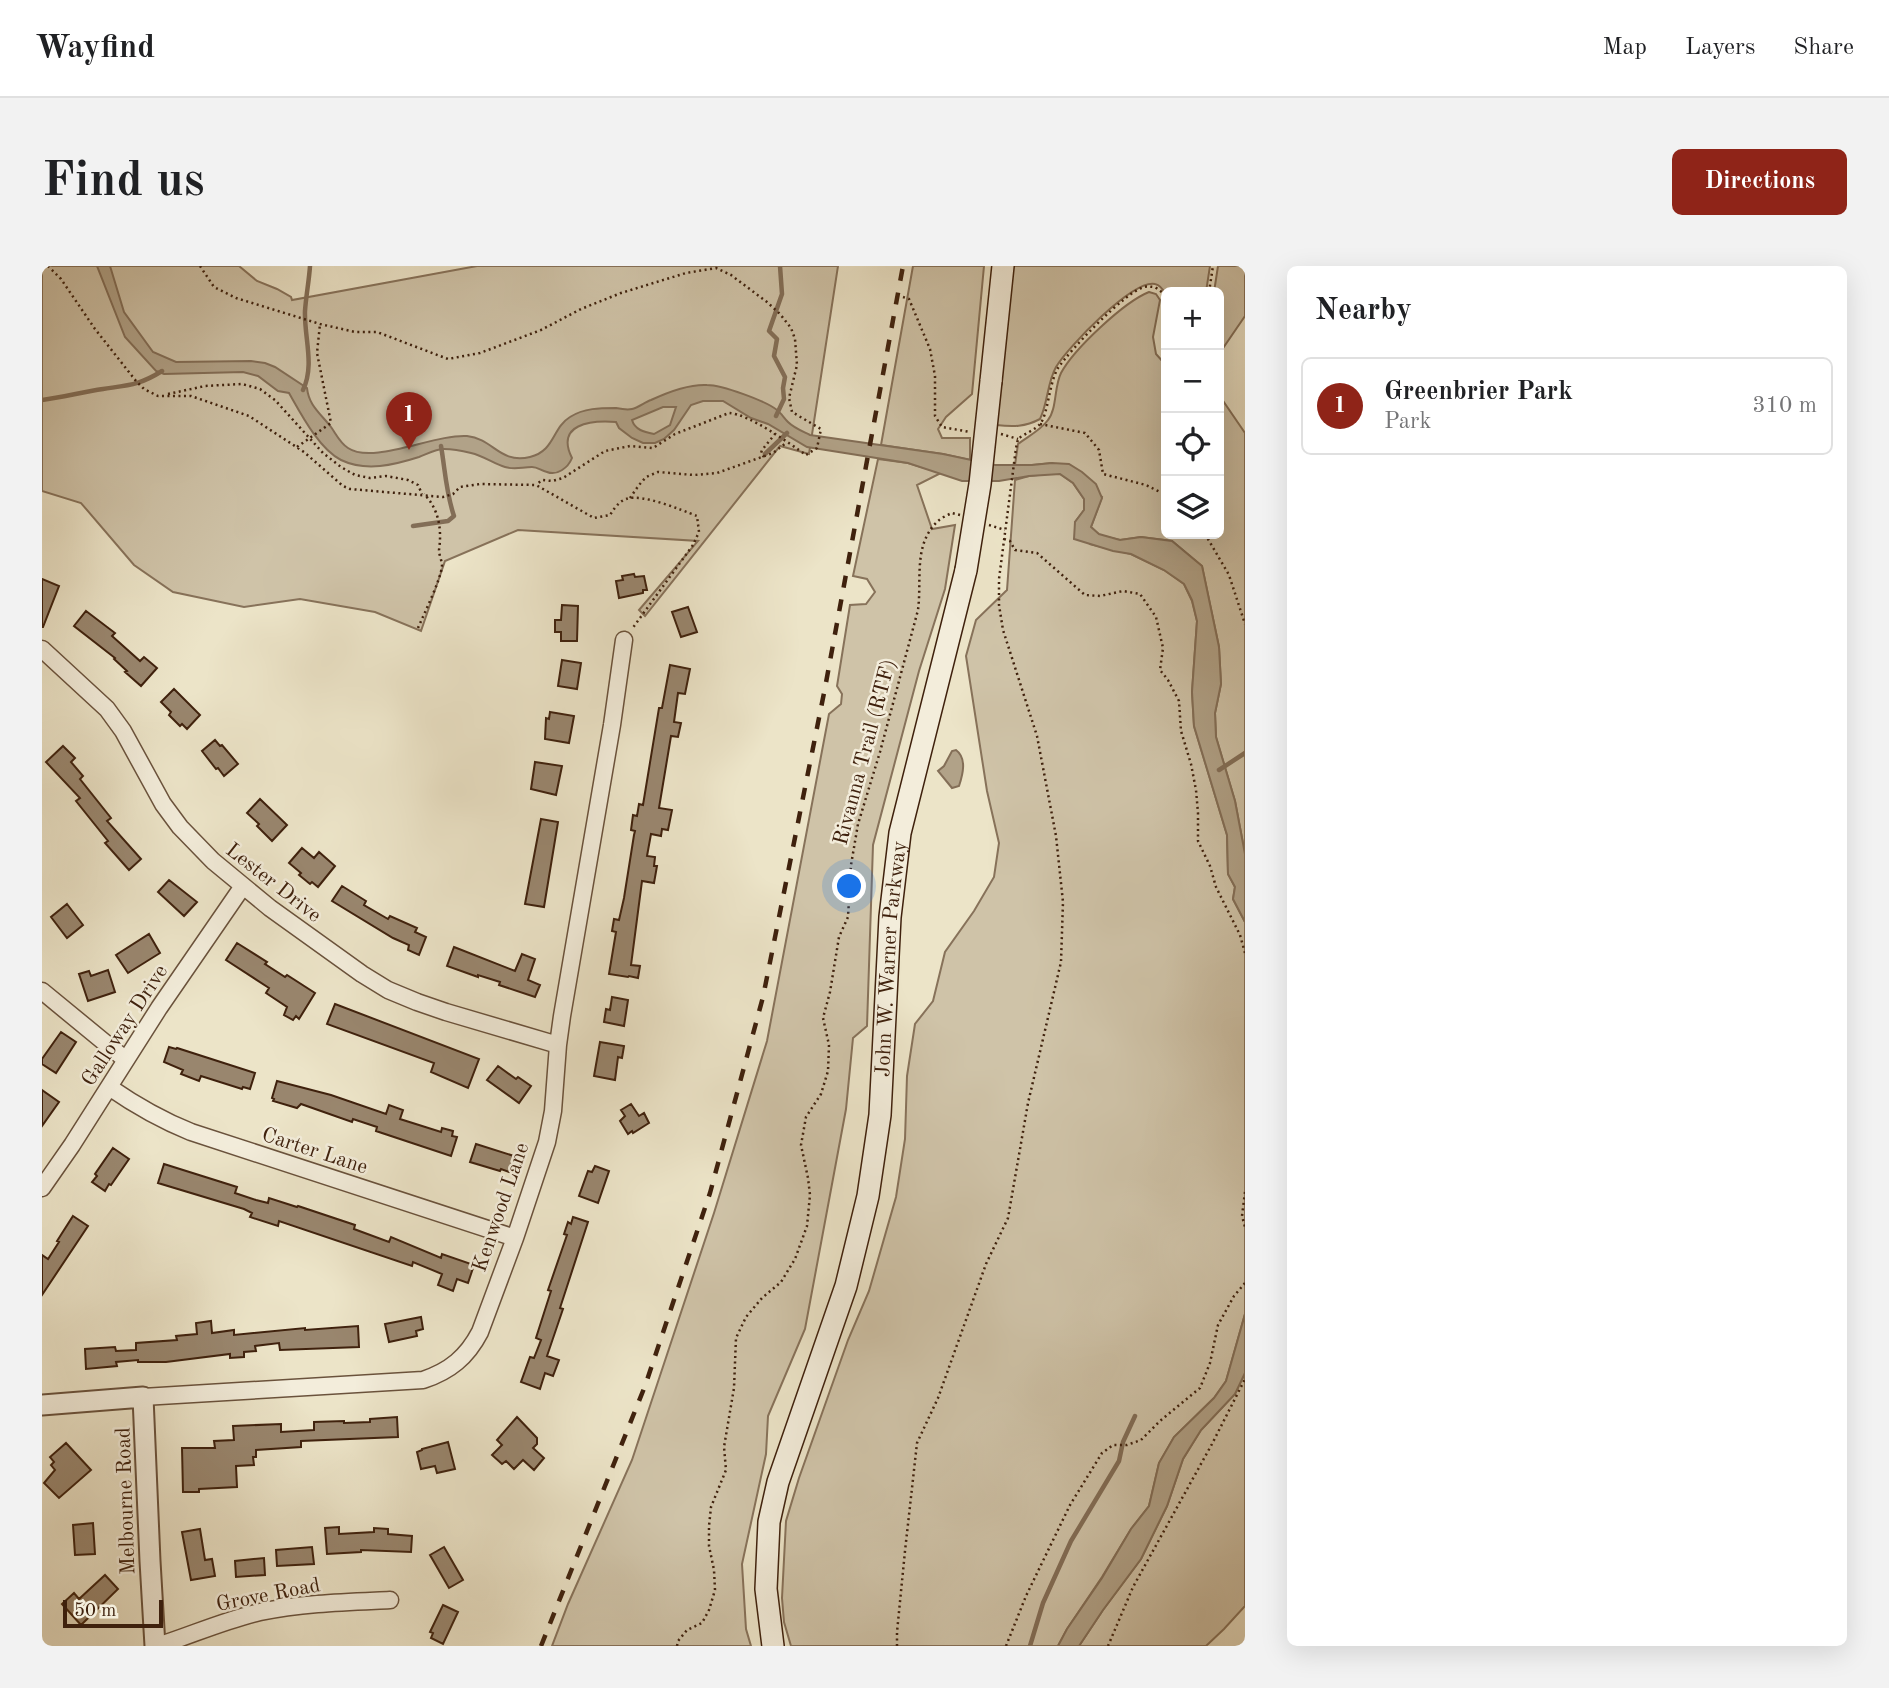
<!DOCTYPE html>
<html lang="en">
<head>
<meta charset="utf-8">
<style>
	:root { --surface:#fff; --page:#f2f2f2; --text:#202124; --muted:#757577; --line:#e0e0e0; --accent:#8f2418 }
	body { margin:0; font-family:"Old Standard TT",serif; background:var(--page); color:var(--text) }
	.controls { position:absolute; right:21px; top:21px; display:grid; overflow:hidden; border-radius:10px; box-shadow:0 7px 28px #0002 }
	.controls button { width:63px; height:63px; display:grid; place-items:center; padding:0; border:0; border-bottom:2px solid var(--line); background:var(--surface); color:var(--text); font:35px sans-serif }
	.scale { position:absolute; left:21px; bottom:18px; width:100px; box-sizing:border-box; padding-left:7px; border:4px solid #3f210d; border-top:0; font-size:19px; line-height:24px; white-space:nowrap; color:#3f210d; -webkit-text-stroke:5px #f3eddb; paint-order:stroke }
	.you { position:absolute; left:808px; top:621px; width:24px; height:24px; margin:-18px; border:5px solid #fff; border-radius:50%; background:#1a73e8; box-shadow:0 0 0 10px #1a73e833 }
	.badge { display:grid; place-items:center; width:46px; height:46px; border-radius:50%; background:var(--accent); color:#fff; font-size:23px; font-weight:700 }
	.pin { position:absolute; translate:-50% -58px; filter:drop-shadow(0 2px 4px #0008) }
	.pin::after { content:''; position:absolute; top:37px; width:24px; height:21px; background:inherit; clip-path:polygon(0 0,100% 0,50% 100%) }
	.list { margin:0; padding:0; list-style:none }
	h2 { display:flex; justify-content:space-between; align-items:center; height:91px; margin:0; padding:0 28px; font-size:30px }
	h2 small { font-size:23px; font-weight:400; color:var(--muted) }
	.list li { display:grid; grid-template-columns:46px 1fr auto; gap:21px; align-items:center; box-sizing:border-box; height:98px; margin:0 14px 14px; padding:0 14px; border:2px solid var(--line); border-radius:10px }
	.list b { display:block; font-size:26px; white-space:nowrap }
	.list p { margin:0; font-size:23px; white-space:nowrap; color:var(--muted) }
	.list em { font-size:23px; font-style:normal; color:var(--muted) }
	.icon { flex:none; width:38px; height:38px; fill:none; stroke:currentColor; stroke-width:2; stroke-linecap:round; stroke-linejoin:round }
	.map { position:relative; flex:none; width:1203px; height:1380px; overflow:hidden; border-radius:10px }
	header { display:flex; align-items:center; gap:42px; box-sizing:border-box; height:98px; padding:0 35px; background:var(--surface); border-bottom:2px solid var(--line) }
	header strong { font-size:33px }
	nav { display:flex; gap:38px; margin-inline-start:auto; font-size:24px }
	.intro { display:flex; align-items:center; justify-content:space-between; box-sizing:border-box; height:168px; padding:0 42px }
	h1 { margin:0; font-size:49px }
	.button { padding:18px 32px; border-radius:10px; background:var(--accent); color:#fff; font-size:24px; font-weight:700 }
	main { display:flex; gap:42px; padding:0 42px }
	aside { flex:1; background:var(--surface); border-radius:10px; box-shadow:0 7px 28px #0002 }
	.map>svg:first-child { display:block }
</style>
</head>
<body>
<header>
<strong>Wayfind</strong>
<nav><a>Map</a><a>Layers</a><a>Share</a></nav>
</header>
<div class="intro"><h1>Find us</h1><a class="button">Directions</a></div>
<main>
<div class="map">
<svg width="1203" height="1380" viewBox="0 0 1203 1380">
	<rect width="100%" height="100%" fill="#ece4c8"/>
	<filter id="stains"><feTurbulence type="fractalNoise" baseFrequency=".00286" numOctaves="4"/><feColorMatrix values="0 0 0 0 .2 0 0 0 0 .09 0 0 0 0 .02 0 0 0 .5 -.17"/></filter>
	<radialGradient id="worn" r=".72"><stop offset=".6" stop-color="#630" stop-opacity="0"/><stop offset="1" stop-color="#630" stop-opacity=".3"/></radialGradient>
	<path fill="#cfc3a8" stroke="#87725a" stroke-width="2" d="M0,0H197L215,15L235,23L249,31L250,34L435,0H796L767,188L738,180L603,350L597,344L656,275L476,264L403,295L379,365L333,346L258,333L202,341L131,326L92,299L39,237L0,225Z
		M871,0H942L930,128L904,151L896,163L900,172H928V194L901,188L839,179Z
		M969,0H1168L1164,26H1124V29C1122,25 1119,19 1113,18C1091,13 1025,82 1014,101C1005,117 1006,137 998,153C983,161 971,161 954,159Z
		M1176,0H1203V50L1177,88V26H1172Z
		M1107,26L1114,28L1118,34L1111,71L1114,88L1122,97L1124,95V268H1177V129L1203,167V588L1193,535L1174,471L1173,447L1179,418L1177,381L1160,300L1130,275L1099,271L1078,274L1057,269L1049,261L1060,231L1010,197L990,199H973L976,178C985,171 999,164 1006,154C1015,143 1012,121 1019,107C1032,83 1082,36 1107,26Z
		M836,193L866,197L899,207L875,219L890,263L913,259L903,323L877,405L831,579L825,760L811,772L804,843L763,1063L726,1150L724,1188L700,1298L704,1363L709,1380H510L526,1338L590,1194L672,947L725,775L787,448L799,438L800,428L795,420L808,339L824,338L833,326L825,313L811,310Z
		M1005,208H1018L1031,217L1042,233V244L1033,256L1048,278L1089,288L1122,304L1142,318L1150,335L1155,355L1150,426L1152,460L1185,569L1186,608L1193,621L1191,633L1203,656V1048L1184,1115L1172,1132L1132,1171L1117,1197L1107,1240L1089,1263L1060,1311L1025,1363L1016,1380H749L742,1356L740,1332L744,1255L757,1212L806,1074L827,1025L854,931L863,873L865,810L873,758L891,735L903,686L932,645L952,611L957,577L945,525L924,390L934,354L965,324L973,214L987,210Z
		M1203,1107V1340L1182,1363L1164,1380H1037L1061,1344L1099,1293L1125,1240L1141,1193L1159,1164L1193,1128Z"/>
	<path fill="#b1a288" stroke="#836e57" stroke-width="2" fill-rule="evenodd" d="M55,0H68L82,46L111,86L134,96L209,95L223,97L233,101L265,122C267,140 278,147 289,161C294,168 298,177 306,182C331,199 392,168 425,170C452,173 457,198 488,191C513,185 510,162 528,151C542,142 558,142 574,142C579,143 586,144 590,143C596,142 603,136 609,134C626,126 646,118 665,119C680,119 724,135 735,144C739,147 742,152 746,156C752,162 760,165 768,169L901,188L953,199H990L1010,197L1027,198L1040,206L1054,218L1060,232L1049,261L1057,268L1078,274L1099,271L1130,275L1160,300L1177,381L1179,418L1173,447L1174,471L1193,535L1203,588V656L1191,633L1193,621L1186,608L1185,569L1152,460L1150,426L1155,355L1150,334L1142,318L1122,304L1089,288L1071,285L1032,273L1033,256L1042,244V233L1031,217L1018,208L987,210L957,215H920L866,197L765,181L726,158L709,152L681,135H661L649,139L632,164L622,173L613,177H601L590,172L577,162L574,156C549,154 513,158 530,192C526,202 515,210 505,206C499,205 496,201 490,201C480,201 473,204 463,201C452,198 442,190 429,187C421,185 410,183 402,183C394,183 385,188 377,191C352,199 324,206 299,194C277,183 259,148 247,127L236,125L216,110L201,106L122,108L114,105L83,71ZM621,141H634L628,159L612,168C602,166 593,164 590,154Z
		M914,484C925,492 921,508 917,520L910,522L896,505L902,500L910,485Z
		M1203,1048V1107L1193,1128L1159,1164L1141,1193L1125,1240L1099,1293L1061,1344L1037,1380H1016L1025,1363L1060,1312L1089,1263L1107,1240L1117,1197L1132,1171L1172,1132L1184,1115Z"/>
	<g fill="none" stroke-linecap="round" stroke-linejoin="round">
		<path stroke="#836e57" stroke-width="4.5" d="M261,124C273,99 262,71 263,45C264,30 267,15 268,0
			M0,134C21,131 41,126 61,123C87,119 98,119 120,105
			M734,150L742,133L741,122L743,111L732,90L735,73L727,65L740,28L738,0
			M723,188L745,167
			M371,260L406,255L412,250C404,227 403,203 399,180
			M1177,504L1203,487
			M988,1380L1001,1337L1029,1275L1077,1195L1081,1176L1093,1150"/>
	</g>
	<path fill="#99866e" stroke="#3f210d" stroke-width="2" d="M592,308L593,311L602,310L605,324H601V327L577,332L574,315L581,314L580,310Z
		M0,313L17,320L1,361H0Z
		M520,339L536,340L535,375H519V366H513V354H519Z
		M646,341L655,366L639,371L630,346Z
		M44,345L73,367L70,370L98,395L102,391L115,402L99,420L83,406L85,405L72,393L73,392L32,360Z
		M520,394L539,397L535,423L516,420Z
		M628,399L648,403L643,428L636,427L632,456L639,457L636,471L629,470L617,542L630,544L626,564L620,563L619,570L609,568L605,590L613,591L612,600H615L612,617L600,615L589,699L598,700L596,712L587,710L586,711L567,708L574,666L570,665L572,653L577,654L582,632L592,569L593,565L589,564L591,549L595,550L597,538L601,539L617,442H620Z
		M132,423L158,449L145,463L140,458L138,460L127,449L129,446L119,436Z
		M508,446L532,450L527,477L503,473L504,452L507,453Z
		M173,474L178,480L180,479L196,498L182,510L176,502L174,503L160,485Z
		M21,480L33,492L29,496L41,510L38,513L69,552L65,555L99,593L87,604L63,577L66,575L34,535L38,532L4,496Z
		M493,496L520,500L514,529L489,523Z
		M218,533L245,559L230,575L215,560L217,558L205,547Z
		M499,553L516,556L502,641L483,638Z
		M260,582L272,592L277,586L293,600L276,621L270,616L268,618L257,609L259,607L247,597Z
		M127,614L155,636L142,650L116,626Z
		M300,620L324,635L322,639L346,653L348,650L375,662L373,666L384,671L377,689L366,684L367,679L351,672L290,635Z
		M25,638L41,659L25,672L9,651Z
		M107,668L118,687L86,707L74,689Z
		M195,677L225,696L223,698L243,711L245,709L273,727L257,753L254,750L251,754L242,749L245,741L224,727L227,722L184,694Z
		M412,681L473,705L480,688L493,693L486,714L498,719L493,731L457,719L458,716L436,709V711L405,700Z
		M66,704L73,726L46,735L37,708L47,705L49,710Z
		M570,731L586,734L582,760L562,756L564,743L568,744Z
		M293,738L437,793L426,822L389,806L392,797L285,758Z
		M19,766L34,776L14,807L0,798V793Z
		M558,776L582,780L580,792L576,791L573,814L552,810Z
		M127,781L134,783L135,782L213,807L208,823L201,821L200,823L159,810L157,815L139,808L141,804L122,796Z
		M456,800L474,813L476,811L489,820L477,837L445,814Z
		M235,815L289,829L344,848L347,839L361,844L358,853L399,866L400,862L411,865L410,870L415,871L409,890L334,865L335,861L311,853L310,856L259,838L255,842L231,835L232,833L230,832Z
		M0,824L17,836L0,860Z
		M589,838L597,850L602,847L607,857L591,867L590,865L586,868L578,855L583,850L579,844Z
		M434,878L472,890L467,906L459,903L458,905L428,896Z
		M71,882L87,893L69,919L67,918L63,925L50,916L55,910L53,908Z
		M122,898L195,921L193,927L214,934L226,937L227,932L255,941L256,940L313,959L312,963L347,976L349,971L399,992L400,988L432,999L426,1017L415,1013L411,1025L396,1019L400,1008L371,996L370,1000L237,955L236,960L208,951L210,947L202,943L116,917Z
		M553,900L567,905L556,937L537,930L546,905L550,906Z
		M31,950L46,960L0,1029V989L6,993L17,976L15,975Z
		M531,951L546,956L518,1042L521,1043L505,1090L517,1094L511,1110L503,1107L498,1123L479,1116L488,1091L492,1092L499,1074L494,1072L509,1025L506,1024L525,969L522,968L526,956L529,958Z
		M379,1051L381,1063L374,1065L375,1070L347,1076L343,1058Z
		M169,1055L170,1067L192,1064V1069L263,1062V1064L316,1060L317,1081L238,1084L237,1077L213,1080L214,1085L202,1086V1091L188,1092V1088L124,1096H96V1094L74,1096L75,1100L44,1103L43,1083L73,1081L74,1085L94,1084V1077L135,1074L134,1070L155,1068L154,1057Z
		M355,1151L356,1171L259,1175V1181L214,1184V1191H211L212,1199L194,1200L195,1221L157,1223V1226H141L140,1182H173L172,1175L192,1174L191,1160L239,1158V1166L272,1164V1156L302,1155V1157L328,1156V1153Z
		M475,1151L495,1172V1178L491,1182L502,1192L492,1204L481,1194L472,1203L464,1195L460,1198L450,1189L460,1179L455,1174Z
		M406,1176L413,1203L395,1207L393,1200L379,1203L375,1186L380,1184V1183Z
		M24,1177L49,1204L17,1232L2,1217L13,1204L9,1199L12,1196L8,1191Z
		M51,1257L53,1288L33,1289L31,1259Z
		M297,1261V1268L332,1266V1262L346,1263V1268L370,1270L369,1286L319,1284V1286L285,1288L283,1262Z
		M158,1263L163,1294L170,1293L173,1310L149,1314L140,1266Z
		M270,1281L272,1298L235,1300L234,1284Z
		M402,1281L421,1314L407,1322L388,1289Z
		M222,1292L223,1309L194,1311L193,1295Z
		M63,1309L76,1323L39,1359L20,1338L32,1327L37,1333Z
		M401,1339L416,1346L401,1378L389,1372L391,1367L388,1366Z"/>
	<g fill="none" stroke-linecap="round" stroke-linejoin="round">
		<g stroke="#6a523c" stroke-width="19">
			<path id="minor" d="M0,383L65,443L81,465L121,538L138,561L171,595L228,642L320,708L346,724L375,736L404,746L516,779
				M0,725L84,794
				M67,821C93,839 119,854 149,866L473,972
				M0,922L30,879L117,742L201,620
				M101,1131L381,1114C408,1105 425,1091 438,1066L473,972L505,876L511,845L516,779L520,750L570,459L582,374
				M115,1380C150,1369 183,1354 218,1346C261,1337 305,1336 348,1334"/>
		</g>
		<g stroke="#6a523c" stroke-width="23">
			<path id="tertiary" d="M0,1139L101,1131L108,1295L113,1380"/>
		</g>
		<g stroke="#3f210d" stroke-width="24">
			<g id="secondary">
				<path d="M949,115L961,0"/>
				<path id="s1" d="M731,1380L724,1323L727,1256L736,1216L804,1020L826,930L838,849L848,651L858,567L924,304"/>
			</g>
		</g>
		<path stroke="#3f210d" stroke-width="2.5" stroke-dasharray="2 3.5" stroke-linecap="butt" d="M6,0L19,13L53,63L94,115L102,123L116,130H149L207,150L262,186L301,220L308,223L401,231L411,228L418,221L438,218L494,219L552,252L568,249C572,243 576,236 584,233C600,227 639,244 655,250L657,266L651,279L590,363
			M158,0L172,21L194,32L278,58L313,66H335L406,93L438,87L499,64L539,43L579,27L644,7L674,2L689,9L725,36L738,48L749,62L753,73L755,99L747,132L750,146L779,163L775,182L764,189C747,177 707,148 687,147L633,168L611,182L588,180L563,185L521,212L510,215L500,214L494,219
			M1167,26L1171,0
			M861,31L867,33L888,83L893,110V150L900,161L928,166
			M126,128L163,120L200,118L218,123L233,134L281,187L299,201L313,209L328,212L344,210L366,214L376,219L380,228
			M998,158L1043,167L1057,184L1061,208L1104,219L1124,229
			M959,168L976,173
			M255,181L289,157L275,87L278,58
			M722,191L719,187L720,184L733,168
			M588,232L597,219L604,211L616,206L652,209L675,207L731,187L744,177
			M947,259L963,264
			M1163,268L1187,309L1203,358
			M962,273L968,275L973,284L995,287L1043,329L1058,330L1081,325L1098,328L1114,351L1121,382L1118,404L1126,414L1137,435L1139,465L1149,498L1154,524L1156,547V575L1168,600L1174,621L1198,669L1203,687
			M376,362C382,348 399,313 400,300C400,295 397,289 397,284C400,264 397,243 382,228
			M1203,926L1200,950L1203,961
			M635,1380L636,1375L645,1364L660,1357L667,1344L673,1324L672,1304L667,1280V1260L669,1241L684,1204L682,1181L692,1122L694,1072L704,1051L720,1032L739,1016L753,993L765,960L768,929L766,912L759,879L764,851L779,828L786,805L787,779L781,752L788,726L797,671L806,651L809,599L816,558L838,486L876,344C880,314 871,279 895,256C899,252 905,249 910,247L918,249
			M855,1380V1366L863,1285L875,1177L896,1132L944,998L966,952L986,837L1019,696L1021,636L1014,570L995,470L961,364L957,339V313L974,182L976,173C982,168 993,164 998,158C1006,149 1007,117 1016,102C1028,84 1083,26 1102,21C1106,20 1109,21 1113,21L1121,27C1121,28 1123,39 1123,39C1123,54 1117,69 1124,82
			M964,1380L984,1330L1028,1239L1060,1187L1071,1179H1085L1099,1174L1118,1155L1158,1122L1168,1097L1176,1059L1192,1030L1203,1017
			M1066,1380L1091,1321L1170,1178L1203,1113"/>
		<use href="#minor" stroke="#f3eddb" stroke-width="16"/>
		<use href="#tertiary" stroke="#f3eddb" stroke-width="19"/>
		<use href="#secondary" stroke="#f3eddb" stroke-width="21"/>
		<path stroke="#3f210d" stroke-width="4.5" stroke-dasharray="12 12" stroke-linecap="butt" d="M499,1380L603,1120L668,927L721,731L783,422L861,0"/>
		<g stroke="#3f210d" stroke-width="24" stroke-linecap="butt">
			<path id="secondary-bridge" d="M924,304L938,218L949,115"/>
		</g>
		<use href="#secondary-bridge" stroke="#f3eddb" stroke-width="21"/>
	</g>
	<g text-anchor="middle" stroke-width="5" stroke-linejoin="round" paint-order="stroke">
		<g font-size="21" fill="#3f210d" stroke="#f3eddb">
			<text transform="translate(822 486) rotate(-75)" y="7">Rivanna Trail (RTF)</text>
			<text transform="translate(232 616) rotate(38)" y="7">Lester Drive</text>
			<text dy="7" stroke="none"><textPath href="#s1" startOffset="704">John W. Warner Parkway</textPath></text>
			<text transform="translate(82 759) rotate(-57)" y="7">Galloway Drive</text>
			<text transform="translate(273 884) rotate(18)" y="7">Carter Lane</text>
			<text transform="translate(458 941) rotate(-71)" y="7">Kenwood Lane</text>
			<text transform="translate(83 1235) rotate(-92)" y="7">Melbourne Road</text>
			<text transform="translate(226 1328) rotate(-11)" y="7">Grove Road</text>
		</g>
	</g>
	<rect width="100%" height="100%" filter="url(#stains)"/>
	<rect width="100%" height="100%" fill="url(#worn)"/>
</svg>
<div class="controls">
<button>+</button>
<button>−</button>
<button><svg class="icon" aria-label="locate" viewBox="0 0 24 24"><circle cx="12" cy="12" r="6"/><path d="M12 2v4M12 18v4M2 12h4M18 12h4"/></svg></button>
<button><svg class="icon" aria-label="layers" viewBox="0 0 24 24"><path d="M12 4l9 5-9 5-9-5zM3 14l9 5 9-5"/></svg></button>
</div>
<div class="scale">50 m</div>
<div class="you"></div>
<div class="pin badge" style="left:367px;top:184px">1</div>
</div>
<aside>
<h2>Nearby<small></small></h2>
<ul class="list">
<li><span class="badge">1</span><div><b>Greenbrier Park</b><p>Park</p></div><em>310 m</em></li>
</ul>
</aside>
</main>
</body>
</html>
